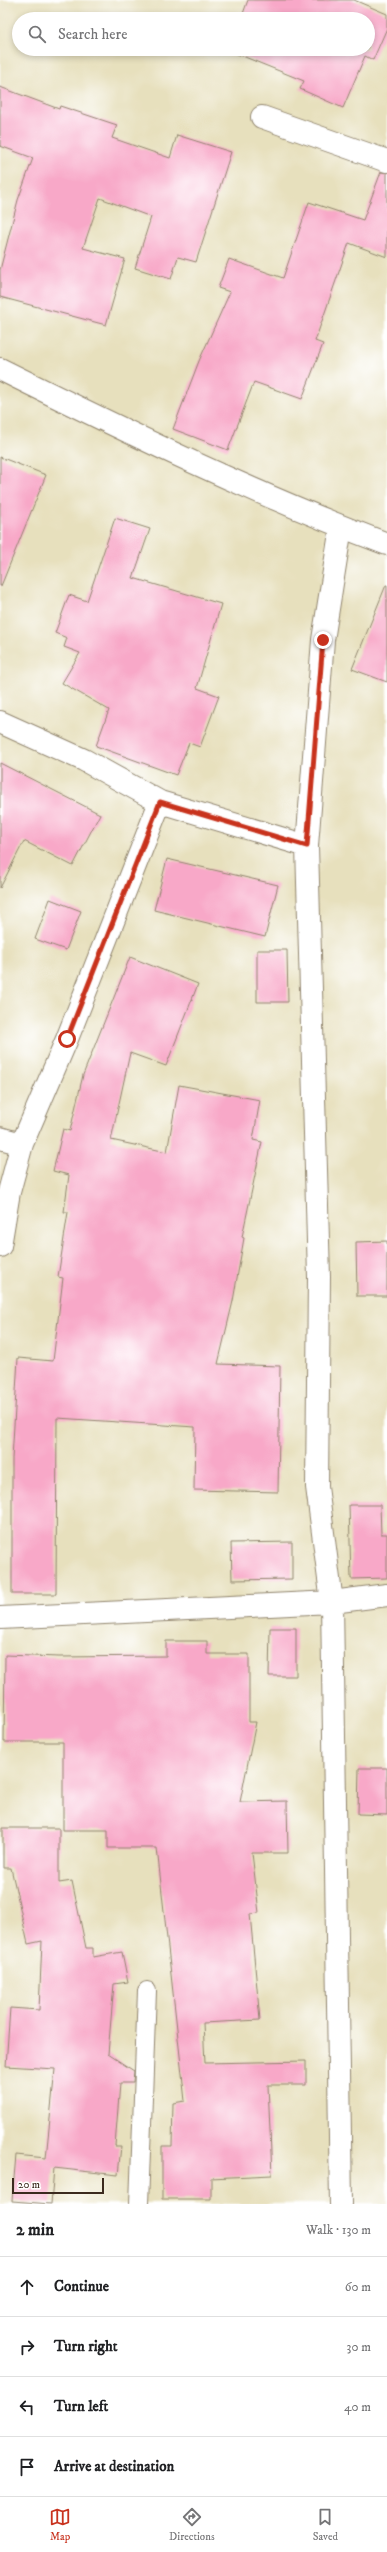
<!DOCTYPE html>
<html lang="en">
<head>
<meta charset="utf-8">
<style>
	:root { --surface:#fff; --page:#f2f2f2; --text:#202124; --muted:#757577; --line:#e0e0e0; --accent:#c8321e }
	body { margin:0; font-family:"IM FELL DW Pica",serif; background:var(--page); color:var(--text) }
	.scale { position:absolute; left:12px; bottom:10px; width:92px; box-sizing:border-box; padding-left:4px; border:2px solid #3b2a1e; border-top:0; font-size:11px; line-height:14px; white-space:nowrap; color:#3b2a1e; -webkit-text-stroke:3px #fff; paint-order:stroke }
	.stop { position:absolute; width:12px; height:12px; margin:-9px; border:3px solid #c8321e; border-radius:50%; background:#fff }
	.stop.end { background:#c8321e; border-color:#fff; box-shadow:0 1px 4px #0008 }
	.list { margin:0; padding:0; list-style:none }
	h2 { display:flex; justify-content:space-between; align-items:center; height:52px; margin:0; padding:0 16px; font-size:17px }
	h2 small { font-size:13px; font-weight:400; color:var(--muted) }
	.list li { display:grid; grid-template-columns:26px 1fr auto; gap:12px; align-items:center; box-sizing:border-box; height:60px; padding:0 16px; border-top:1px solid var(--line) }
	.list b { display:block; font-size:15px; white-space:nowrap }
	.list em { font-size:13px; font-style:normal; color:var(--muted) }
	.icon { flex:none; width:22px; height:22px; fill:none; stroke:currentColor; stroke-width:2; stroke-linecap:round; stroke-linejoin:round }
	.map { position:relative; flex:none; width:387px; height:2204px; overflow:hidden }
	.search { position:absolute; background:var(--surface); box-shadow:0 2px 6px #0003; left:12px; right:12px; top:12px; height:44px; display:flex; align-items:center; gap:10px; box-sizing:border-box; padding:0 14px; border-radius:22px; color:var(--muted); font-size:15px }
	.sheet { height:292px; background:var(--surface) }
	nav { display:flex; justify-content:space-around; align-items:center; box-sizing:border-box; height:56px; border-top:1px solid var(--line); background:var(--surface); font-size:11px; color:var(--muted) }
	nav a { display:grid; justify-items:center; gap:2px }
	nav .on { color:var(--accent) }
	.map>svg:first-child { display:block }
</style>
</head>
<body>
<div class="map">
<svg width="387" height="2204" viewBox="0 0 387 2204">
	<rect width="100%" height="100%" fill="#fff"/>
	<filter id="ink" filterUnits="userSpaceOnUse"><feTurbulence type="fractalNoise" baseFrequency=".025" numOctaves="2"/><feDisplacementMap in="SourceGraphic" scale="8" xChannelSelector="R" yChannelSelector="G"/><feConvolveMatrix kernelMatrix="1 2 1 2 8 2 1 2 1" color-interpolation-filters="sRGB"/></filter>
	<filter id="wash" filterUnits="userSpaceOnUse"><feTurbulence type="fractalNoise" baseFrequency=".012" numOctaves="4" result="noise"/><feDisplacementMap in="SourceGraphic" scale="16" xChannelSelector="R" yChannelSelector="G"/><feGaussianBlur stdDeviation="0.9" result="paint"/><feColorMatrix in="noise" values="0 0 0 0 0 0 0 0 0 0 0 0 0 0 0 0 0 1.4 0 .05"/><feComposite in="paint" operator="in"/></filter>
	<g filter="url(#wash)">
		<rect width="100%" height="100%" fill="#e7e0bd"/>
		<g id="blocks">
			<path fill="#f8a8c8" d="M248,0H354L387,14V28L373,60L365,56L343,108L300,89L304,81L230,51V49H368V19H241Z
				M0,87L59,109L60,106L117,125L112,138L170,158L177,135L231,152L196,262L178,257L171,279L135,268L151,217L100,198L83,248L125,259L106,325L0,297V270L18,200L33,158L0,146Z
				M381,172L387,173V257L349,243L315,341L323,344L302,399L254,382L228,450L173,429L199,361L230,292L218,288L229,259L283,278L309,202L363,220Z
				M0,457L46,475L1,586H0Z
				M115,518L150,529L133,578L221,604L197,688L219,696L200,747L189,743L176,775L96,746L109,710L62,683L80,653L64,647L67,638L55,633L69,595L87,601Z
				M386,585H387V682L352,669Z
				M0,763L100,814L73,866L24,841L0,888Z
				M167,859L278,885L265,937L154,910Z
				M50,899L81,911L66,950L35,939Z
				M257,950H287L288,1002H257Z
				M130,957L198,984L166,1066L130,1053L111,1140L167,1152L179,1085L260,1100L253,1140L262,1142L242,1237L244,1238L233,1301L218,1364L280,1366L278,1492L194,1490L195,1427L57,1418L56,1594H12V1459L18,1358L53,1361L63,1278L58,1277L68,1212H64L69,1175L53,1171L63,1129L70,1131L83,1075Z
				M387,1241V1296H357L356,1242Z
				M349,1505H380L381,1534H387V1578L351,1579Z
				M292,1542V1579L232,1580L231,1543Z
				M270,1628H296V1676H269Z
				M166,1641H207V1654H249V1722H256L240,1802L287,1801L288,1853H252L259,1913L250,1914L260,2020L203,2023L205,2063L306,2061V2085H268L272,2175L211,2178V2199H162V2146H172L173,2103L185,2101L157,1848H108V1830H63V1742H4L5,1655L59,1657L166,1656Z
				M359,1768H387V1815L358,1814Z
				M3,1828H59V1883L72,1881L86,1948H93V1957L122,1952L128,1982L114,1984L108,2054L134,2071L133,2083H120L115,2146H121L118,2175L54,2168L51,2204L12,2201L16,2155L46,2158L55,2069L6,2066L10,2008L39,2010L42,1941L28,1944L11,1868H3Z"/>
		</g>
	</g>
	<g filter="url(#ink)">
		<use href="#blocks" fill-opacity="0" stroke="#91856e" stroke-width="1"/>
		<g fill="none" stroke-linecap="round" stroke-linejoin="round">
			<g stroke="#91856e" stroke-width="20">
				<path id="service" d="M139,2204L147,1991"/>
			</g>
			<g stroke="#91856e" stroke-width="24">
				<path id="minor" d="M262,117L387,161
					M0,369C127,432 254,494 387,544
					M341,527L323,640L307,846L319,1277L317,1487L332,1602L341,2204
					M0,722L84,760L160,802L307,846
					M0,1138L22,1144
					M0,1246L9,1192L22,1144L67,1039L160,802
					M0,1618L332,1602L387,1595"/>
			</g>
			<use href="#service" stroke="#fff" stroke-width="18"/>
			<use href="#minor" stroke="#fff" stroke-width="22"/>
		</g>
	</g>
	<g fill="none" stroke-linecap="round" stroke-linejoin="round" filter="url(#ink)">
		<path stroke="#c8321e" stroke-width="5" d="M67,1039L160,802L307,846L323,640"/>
	</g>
</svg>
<div class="scale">20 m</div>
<div class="stop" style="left:67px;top:1039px"></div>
<div class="stop end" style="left:323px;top:640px"></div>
<div class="search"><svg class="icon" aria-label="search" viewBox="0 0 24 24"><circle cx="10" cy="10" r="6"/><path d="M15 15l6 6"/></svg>Search here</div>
</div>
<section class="sheet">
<h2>2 min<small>Walk · 130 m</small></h2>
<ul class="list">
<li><svg class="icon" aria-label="ahead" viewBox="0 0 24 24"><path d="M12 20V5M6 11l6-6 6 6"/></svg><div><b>Continue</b></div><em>60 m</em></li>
<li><svg class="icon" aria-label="right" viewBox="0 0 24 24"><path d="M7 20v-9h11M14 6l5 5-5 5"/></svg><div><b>Turn right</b></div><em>30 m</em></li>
<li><svg class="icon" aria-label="left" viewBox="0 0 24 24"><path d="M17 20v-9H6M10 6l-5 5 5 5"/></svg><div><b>Turn left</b></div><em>40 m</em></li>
<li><svg class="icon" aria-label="arrive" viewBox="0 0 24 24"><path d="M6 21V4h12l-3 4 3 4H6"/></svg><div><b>Arrive at destination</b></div></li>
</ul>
</section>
<nav>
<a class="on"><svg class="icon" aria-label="map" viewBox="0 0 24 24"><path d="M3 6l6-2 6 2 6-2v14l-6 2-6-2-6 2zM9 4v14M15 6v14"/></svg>Map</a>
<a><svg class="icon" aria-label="directions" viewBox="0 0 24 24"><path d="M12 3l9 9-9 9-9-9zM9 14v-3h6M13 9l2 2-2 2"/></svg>Directions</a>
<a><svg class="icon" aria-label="saved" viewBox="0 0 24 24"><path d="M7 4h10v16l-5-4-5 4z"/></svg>Saved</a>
</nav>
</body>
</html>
